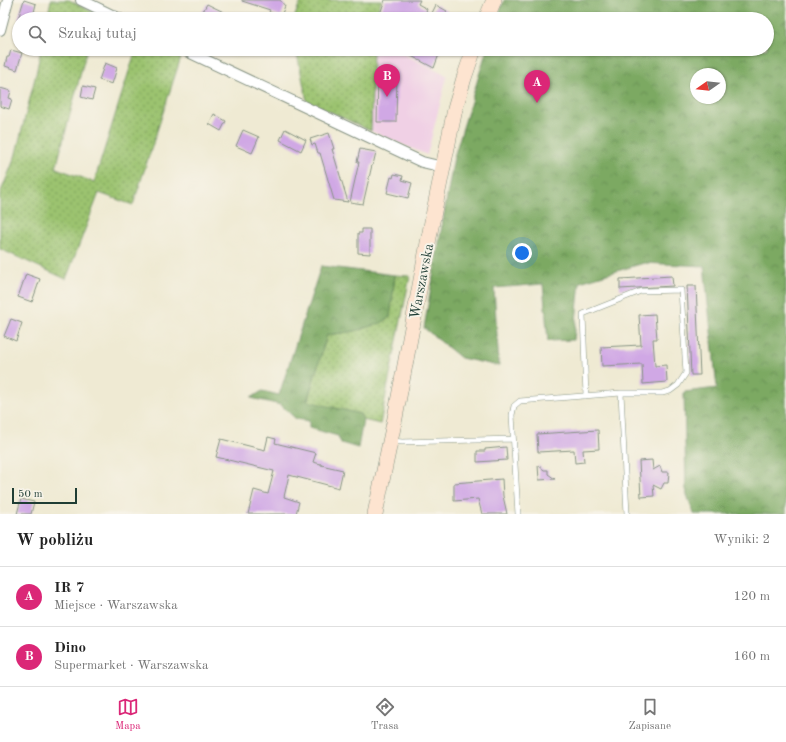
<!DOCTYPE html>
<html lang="pl">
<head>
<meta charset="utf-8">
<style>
	:root { --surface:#fff; --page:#f6f6f6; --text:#222; --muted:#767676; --line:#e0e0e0; --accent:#db2777 }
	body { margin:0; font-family:"Old Standard TT",serif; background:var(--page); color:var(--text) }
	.compass { position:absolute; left:690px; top:68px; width:36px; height:36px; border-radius:50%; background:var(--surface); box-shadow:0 1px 3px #0004; rotate:256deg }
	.scale { position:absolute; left:12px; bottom:10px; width:65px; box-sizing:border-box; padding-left:4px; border:2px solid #1f3d34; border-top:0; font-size:11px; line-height:14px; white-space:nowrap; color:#1f3d34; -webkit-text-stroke:3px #f7f3e8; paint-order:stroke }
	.you { position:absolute; left:522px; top:253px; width:14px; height:14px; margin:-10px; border:3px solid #fff; border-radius:50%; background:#1a73e8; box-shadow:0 0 0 6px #1a73e833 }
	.badge { display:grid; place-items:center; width:26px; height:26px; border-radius:50%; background:var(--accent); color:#fff; font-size:13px; font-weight:700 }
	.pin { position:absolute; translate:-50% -33px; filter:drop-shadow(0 1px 2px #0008) }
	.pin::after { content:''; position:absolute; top:21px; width:14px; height:12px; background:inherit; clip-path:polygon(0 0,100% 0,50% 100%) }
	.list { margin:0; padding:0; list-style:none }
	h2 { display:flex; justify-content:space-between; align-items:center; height:52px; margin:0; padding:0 16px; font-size:17px }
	h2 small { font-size:13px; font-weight:400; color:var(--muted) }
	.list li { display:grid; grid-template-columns:26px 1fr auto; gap:12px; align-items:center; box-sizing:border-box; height:60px; padding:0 16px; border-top:1px solid var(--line) }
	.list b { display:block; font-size:15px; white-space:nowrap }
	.list p { margin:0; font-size:13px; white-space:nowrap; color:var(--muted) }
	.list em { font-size:13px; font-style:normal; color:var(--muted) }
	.icon { flex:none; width:22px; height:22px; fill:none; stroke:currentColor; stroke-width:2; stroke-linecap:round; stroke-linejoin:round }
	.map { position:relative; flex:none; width:786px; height:514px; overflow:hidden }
	.search { position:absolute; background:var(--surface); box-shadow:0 1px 3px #0004; left:12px; right:12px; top:12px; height:44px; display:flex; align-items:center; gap:10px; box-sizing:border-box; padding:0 14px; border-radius:22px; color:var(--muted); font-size:15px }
	.sheet { height:172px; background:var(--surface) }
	nav { display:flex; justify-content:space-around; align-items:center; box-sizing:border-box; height:56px; border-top:1px solid var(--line); background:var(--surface); font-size:11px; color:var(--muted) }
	nav a { display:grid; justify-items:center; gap:2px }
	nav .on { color:var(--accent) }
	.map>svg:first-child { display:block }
</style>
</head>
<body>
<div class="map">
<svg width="786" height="514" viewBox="0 0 786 514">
	<defs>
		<pattern id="grass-dots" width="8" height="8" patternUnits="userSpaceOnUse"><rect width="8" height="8" fill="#9bc36f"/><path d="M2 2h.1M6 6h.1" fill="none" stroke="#7ea05c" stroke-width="1.8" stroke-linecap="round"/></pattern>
		<pattern id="forest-crowns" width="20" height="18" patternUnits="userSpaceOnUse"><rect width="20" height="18" fill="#7ca962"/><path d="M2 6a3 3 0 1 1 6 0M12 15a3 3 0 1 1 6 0" fill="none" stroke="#658b52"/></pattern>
	</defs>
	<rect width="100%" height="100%" fill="#f7f3e8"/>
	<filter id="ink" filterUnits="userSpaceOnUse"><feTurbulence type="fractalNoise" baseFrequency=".025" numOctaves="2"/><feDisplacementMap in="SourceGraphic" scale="8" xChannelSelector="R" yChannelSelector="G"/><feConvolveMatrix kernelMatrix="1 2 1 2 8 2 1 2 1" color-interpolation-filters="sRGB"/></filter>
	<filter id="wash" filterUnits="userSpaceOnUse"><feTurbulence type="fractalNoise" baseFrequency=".012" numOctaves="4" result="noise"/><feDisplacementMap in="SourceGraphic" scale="16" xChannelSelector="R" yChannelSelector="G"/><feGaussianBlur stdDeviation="0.9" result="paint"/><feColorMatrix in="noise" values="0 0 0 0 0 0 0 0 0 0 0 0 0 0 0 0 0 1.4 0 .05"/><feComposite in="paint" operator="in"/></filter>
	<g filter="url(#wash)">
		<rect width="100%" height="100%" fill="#efead3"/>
		<path fill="#f0d0e5" d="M373,49H393L447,76L427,155L371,131Z"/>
		<path fill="url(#grass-dots)" stroke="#5d8052" d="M51,0H69L97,14L95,19H47Z
			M303,0H382L375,16V19H294L298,7Z
			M41,49H87L56,168L94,182L136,49H164L181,57L133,205L99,193L66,279L0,249V194L15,157L36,74Z
			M296,49H373L371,131L307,101Z
			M395,275L410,276L380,424L363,420L360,414L307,402L327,335L355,331L390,317Z"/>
		<path fill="url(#forest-crowns)" stroke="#4e734b" fill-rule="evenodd" d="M504,0H786V514H694L686,492L684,392L717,388L704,266L644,263L580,282L574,340L548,341L543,284L494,288L499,366L461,358L424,328L454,157L487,49H767V19H497ZM696,74H720V98H696Z
			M321,266L395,275L390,317L381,323L355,331L327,335L307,401L360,414L363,420L358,448L341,443L338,436L309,428V421L296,419L281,405L251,398L262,391L279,395Z"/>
		<g id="blocks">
			<path fill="#d0a8e5" d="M24,0L36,4L34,12H36L34,19H18Z
				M242,0H280L285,6L281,16L269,12L270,10L242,1Z
				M385,0H420L418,4L427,9L423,19H378Z
				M207,4L238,19H206L200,16Z
				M436,5L447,11L443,18L432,13Z
				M398,49H441L434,68Z
				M11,50L22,53L17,70L5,66L7,57H9Z
				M105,63L117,68L112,84L99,80Z
				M378,71L397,72L396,122H377Z
				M83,86L95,89L92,100L81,97Z
				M0,88L11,91L9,98L12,99L9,109L0,106Z
				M214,114L226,121L221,131L209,124Z
				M285,129L306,140L301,151L280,140Z
				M243,130L259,137L252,153L236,146Z
				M329,133L334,149H332L348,202L334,200L320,153H318L315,144L312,145L310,139Z
				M360,149L376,152L373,165H372L363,204L350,202L359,162H357Z
				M394,174L403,176L402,180L412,183L408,198L387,193L391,177L393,178Z
				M362,229H370V254L358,253V233H362Z
				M26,274L40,279L32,302L18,297Z
				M672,276L673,286L620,289V279Z
				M687,286H696L700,375H691Z
				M655,314L657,339H653L655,366L666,365L667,382L643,384L642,364L602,366L601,347L641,345L639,315Z
				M11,319L22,323L16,341L4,336Z
				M598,430L599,449L583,450L584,462L575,463L574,450L538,452L537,434Z
				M268,437L276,439L275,443L316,453L313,462L321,464V465L343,470L339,488L289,475L284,497L299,502L296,514H248L254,490L268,494L274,471L216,457L221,439L265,450Z
				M506,447L507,460L477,462V451H485V449Z
				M652,460L653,470L660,466L662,472H669L668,483H664L661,489L653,485L654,496L641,497L639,461Z
				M538,465L544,470H548V474L555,479L539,480Z
				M502,479L503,496L507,514H482L478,499L454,501V483Z
				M21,499L34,502L31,514H17Z"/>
		</g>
	</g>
	<g filter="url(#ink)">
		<use href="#blocks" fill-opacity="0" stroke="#879484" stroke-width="1"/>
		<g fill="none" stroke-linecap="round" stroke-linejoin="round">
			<g stroke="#879484" stroke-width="6">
				<path id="service" d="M586,396L583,314L641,291L681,290L686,373L678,385L670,391L662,393H621
					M393,441L402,442L513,439
					M518,514L512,415L514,406L520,401L621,393L627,514"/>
			</g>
			<g stroke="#879484" stroke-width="12">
				<path id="minor" d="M81,0L120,19
					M0,30L8,0
					M182,49L390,147L422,162L443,167"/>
			</g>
			<g stroke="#879484" stroke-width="16">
				<path id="secondary" d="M486,19L494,0
					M375,514L395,418L434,211L455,109L464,78L474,49"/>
			</g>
			<use href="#service" stroke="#fff" stroke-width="5"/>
			<use href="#minor" stroke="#fff" stroke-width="10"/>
			<use href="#secondary" stroke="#fde4d0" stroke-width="15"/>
		</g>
	</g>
	<g text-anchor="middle" stroke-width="4" stroke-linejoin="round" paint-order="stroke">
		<g font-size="14" fill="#1f3d34" stroke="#f7f3e8">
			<text transform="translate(421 281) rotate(-79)" y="5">Warszawska</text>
		</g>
	</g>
</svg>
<svg class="compass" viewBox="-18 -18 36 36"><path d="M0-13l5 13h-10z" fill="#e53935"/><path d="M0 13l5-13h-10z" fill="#767676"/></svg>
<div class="scale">50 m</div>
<div class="you"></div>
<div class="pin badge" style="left:537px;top:103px">A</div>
<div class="pin badge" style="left:387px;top:97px">B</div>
<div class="search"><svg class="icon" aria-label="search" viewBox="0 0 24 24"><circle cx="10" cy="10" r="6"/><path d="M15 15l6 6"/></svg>Szukaj tutaj</div>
</div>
<section class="sheet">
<h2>W pobliżu<small>Wyniki: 2</small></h2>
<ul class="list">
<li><span class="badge">A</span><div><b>IR 7</b><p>Miejsce · Warszawska</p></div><em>120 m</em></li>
<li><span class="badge">B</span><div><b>Dino</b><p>Supermarket · Warszawska</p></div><em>160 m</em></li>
</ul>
</section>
<nav>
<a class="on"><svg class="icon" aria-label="map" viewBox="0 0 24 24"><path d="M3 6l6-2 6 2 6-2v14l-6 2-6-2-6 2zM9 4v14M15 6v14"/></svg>Mapa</a>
<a><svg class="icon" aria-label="directions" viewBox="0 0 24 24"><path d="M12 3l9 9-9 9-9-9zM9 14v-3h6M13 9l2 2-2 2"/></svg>Trasa</a>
<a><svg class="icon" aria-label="saved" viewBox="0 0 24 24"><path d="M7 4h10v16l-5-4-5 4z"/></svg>Zapisane</a>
</nav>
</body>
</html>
